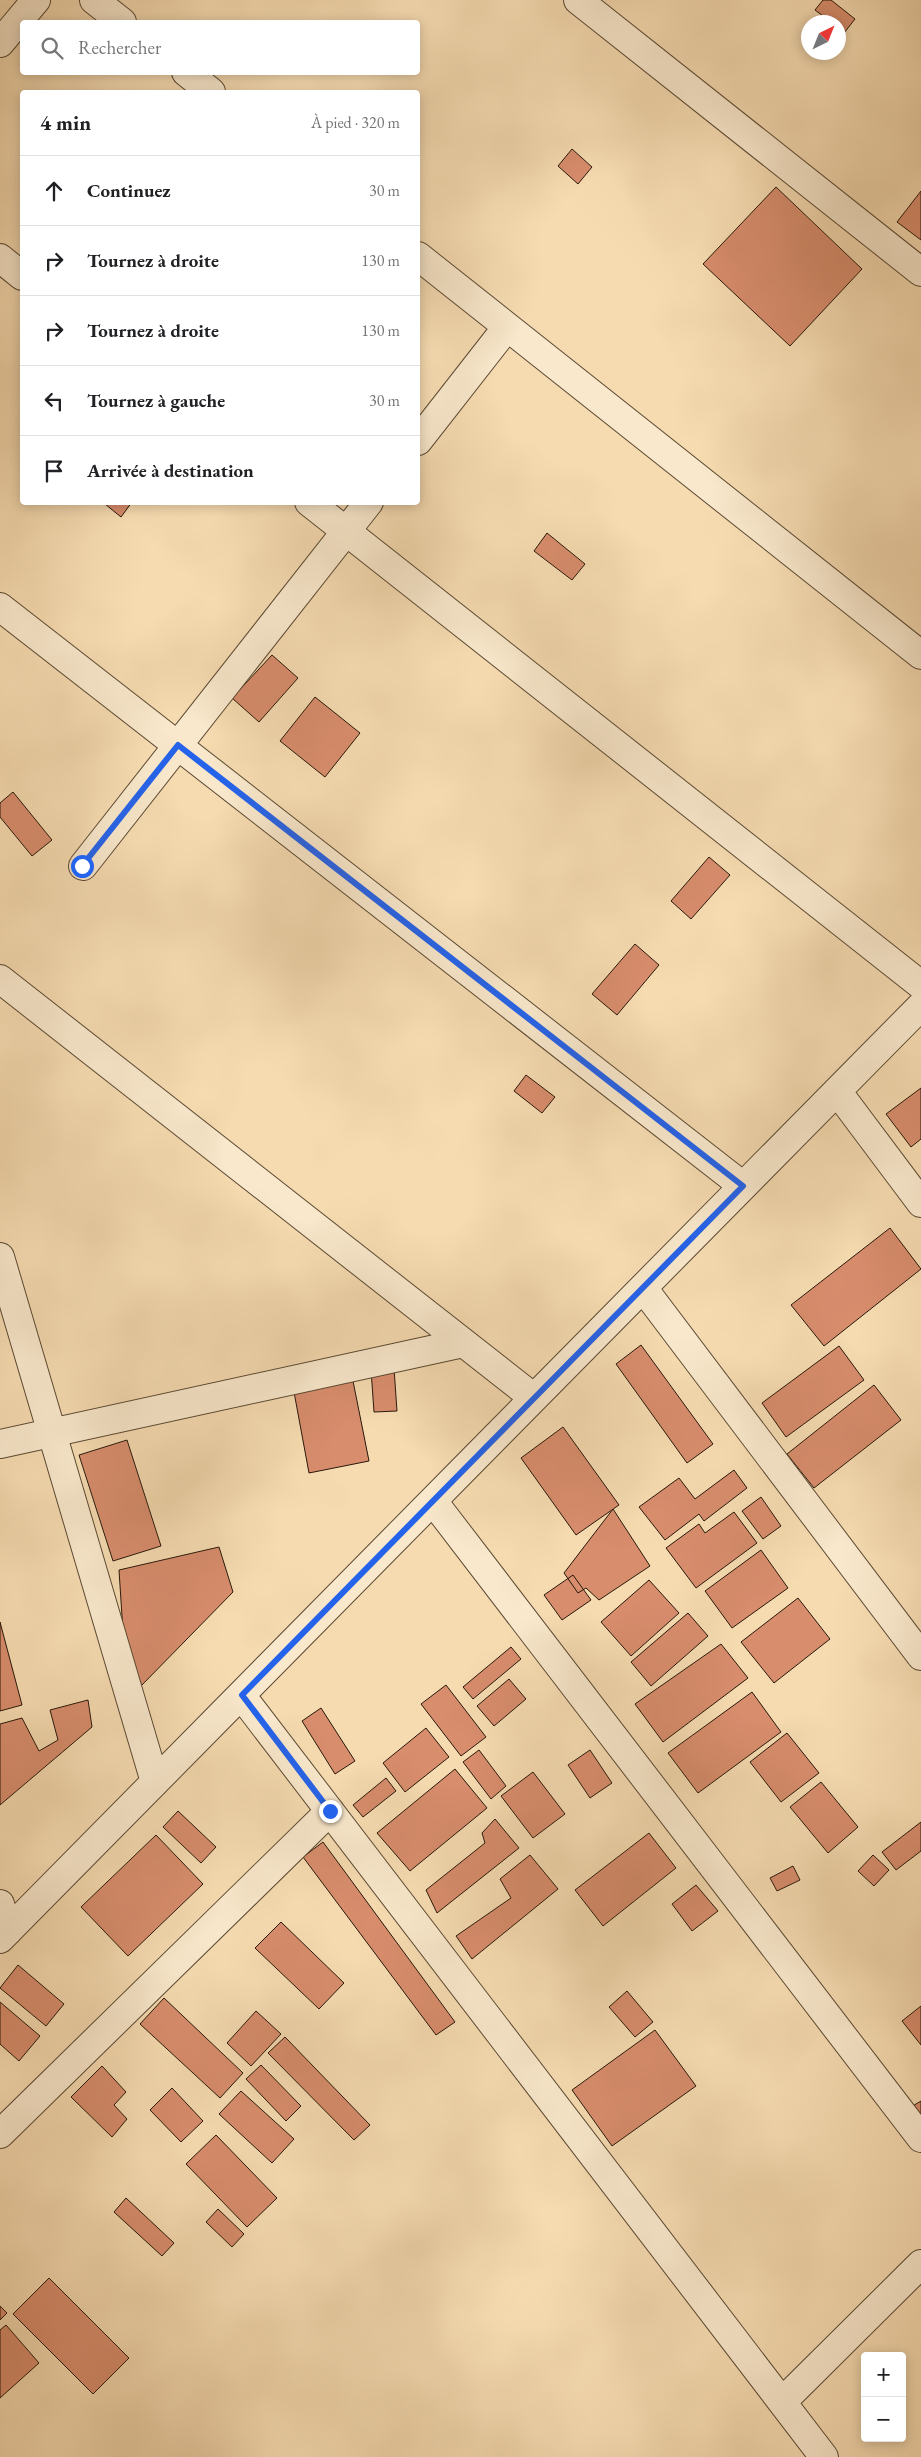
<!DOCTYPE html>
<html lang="fr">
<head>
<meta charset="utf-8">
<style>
	:root { --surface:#fff; --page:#f2f2f2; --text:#202124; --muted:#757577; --line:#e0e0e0 }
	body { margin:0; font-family:"EB Garamond",serif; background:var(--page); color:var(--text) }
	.controls { position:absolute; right:15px; bottom:15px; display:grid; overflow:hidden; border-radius:5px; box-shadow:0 2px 12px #0003 }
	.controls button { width:45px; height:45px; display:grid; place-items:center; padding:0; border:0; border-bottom:1px solid var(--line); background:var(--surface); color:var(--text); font:25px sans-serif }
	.compass { position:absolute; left:801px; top:15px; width:45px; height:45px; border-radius:50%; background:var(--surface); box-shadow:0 2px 12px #0003; rotate:43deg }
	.stop { position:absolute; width:15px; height:15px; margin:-11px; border:4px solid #2563eb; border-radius:50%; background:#fff }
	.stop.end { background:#2563eb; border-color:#fff; box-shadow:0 1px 5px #0008 }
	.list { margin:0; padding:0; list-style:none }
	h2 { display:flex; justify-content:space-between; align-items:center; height:65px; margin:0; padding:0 20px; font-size:21px }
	h2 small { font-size:16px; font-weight:400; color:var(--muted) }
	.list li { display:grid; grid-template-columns:32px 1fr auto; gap:15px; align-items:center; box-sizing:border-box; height:70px; padding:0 20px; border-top:1px solid var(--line) }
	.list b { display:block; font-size:19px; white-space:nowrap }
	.list em { font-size:16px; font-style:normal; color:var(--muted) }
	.icon { flex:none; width:28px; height:28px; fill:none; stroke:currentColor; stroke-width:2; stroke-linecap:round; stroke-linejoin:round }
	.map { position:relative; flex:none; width:921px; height:2457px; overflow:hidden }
	.search { position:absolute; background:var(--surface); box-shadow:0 2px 12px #0003; left:20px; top:20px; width:400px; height:55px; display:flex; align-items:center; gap:12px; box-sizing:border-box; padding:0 18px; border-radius:5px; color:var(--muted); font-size:19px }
	.panel { position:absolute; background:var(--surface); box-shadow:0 2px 12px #0003; left:20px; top:90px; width:400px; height:415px; border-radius:5px }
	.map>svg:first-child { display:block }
</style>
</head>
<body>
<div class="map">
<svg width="921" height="2457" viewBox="0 0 921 2457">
	<rect width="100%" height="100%" fill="#f6dbb1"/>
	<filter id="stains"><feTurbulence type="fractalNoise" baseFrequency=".004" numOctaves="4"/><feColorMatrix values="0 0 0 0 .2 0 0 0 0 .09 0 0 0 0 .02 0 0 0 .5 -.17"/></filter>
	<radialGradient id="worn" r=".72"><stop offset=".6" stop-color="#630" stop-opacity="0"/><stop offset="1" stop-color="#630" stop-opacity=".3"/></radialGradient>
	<path fill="#d88d6d" stroke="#271809" d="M823,0H831L855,19L844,33L838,29V22H831L815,10Z
		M572,149L592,167L578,184L558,166Z
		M776,187L862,269L790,346L703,264Z
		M921,191V240L897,222Z
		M107,502H132L121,517L105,504Z
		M547,533L585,564L572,580L534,551Z
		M272,655L298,678L259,722L232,698Z
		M315,697L360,733L325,777L280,741Z
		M13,792L52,840L32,856L0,817V803Z
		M709,857L730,875L691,919L671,901Z
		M635,944L659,965L617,1015L592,994Z
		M526,1075L555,1097L542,1113L514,1091Z
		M921,1088V1139L911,1147L886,1114Z
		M890,1228L921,1269L824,1346L791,1305Z
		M641,1345L713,1444L687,1463L616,1364Z
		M839,1346L864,1380L786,1437L762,1403Z
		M394,1368L397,1411L374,1412L371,1370Z
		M353,1381L369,1461L309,1473L294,1392Z
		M874,1385L901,1420L814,1488L787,1454Z
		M563,1427L619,1505L576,1535L521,1458Z
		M127,1440L161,1546L113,1561L79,1455Z
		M734,1470L747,1488L704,1521L699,1514L665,1540L639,1507L679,1478L695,1499Z
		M761,1497L781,1526L763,1539L742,1511Z
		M613,1509L650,1566L599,1600L586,1588L578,1593L564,1573Z
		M734,1512L757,1543L696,1588L666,1548L699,1524L705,1533Z
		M219,1547L233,1592L140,1687L126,1678L119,1570Z
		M761,1550L788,1588L732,1628L705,1591Z
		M573,1575L591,1600L562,1620L544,1595Z
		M649,1580L679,1613L631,1656L601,1622Z
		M798,1598L830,1639L774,1683L741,1642Z
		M688,1613L708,1636L651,1686L631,1662Z
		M0,1622L22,1705L0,1711Z
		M721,1644L748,1678L663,1742L635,1704Z
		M511,1647L521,1659L473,1699L463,1687Z
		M509,1679L526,1699L494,1726L477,1706Z
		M446,1685L486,1737L461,1756L421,1704Z
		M752,1692L781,1732L698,1793L668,1753Z
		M88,1700L92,1727L0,1805V1724L22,1718L39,1751L58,1740L50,1710Z
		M321,1708L355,1761L335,1774L302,1721Z
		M426,1728L449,1757L405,1792L383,1763Z
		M787,1733L819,1773L781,1802L750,1762Z
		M479,1750L506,1786L491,1799L463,1762Z
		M590,1750L612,1783L590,1798L568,1765Z
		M455,1769L487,1808L410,1871L377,1833Z
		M533,1772L565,1814L533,1838L501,1796Z
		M386,1778L396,1791L363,1817L353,1805Z
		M821,1782L858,1827L828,1853L790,1807Z
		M178,1811L216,1847L201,1863L163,1827Z
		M495,1819L519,1848L437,1913L426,1890L485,1843L482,1833Z
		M921,1822V1851L896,1870L882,1852Z
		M649,1833L676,1868L603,1926L575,1890Z
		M156,1835L203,1884L128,1956L81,1907Z
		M323,1842L455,2022L436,2035L303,1857Z
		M530,1855L558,1889L472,1959L456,1936L511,1898L500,1879Z
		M873,1855L889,1870L874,1886L858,1871Z
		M793,1866L800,1880L777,1891L770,1878Z
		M696,1885L718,1911L692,1931L672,1904Z
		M281,1922L344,1983L319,2009L255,1948Z
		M18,1965L64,2004L46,2026L0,1988Z
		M627,1991L653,2022L635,2037L609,2007Z
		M164,1998L243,2073L220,2098L140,2024Z
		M0,2002L40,2036L19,2061L0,2044Z
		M921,2006V2045L902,2021Z
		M256,2011L281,2034L251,2066L227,2043Z
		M655,2030L696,2086L612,2146L572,2090Z
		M285,2037L370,2125L354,2140L268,2053Z
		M261,2065L301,2106L286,2121L246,2079Z
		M102,2066L126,2092L114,2105L127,2119L112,2137L71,2097Z
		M172,2088L203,2121L181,2142L150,2110Z
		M241,2091L294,2139L272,2163L219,2114Z
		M921,2101V2125L911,2107Z
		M216,2135L277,2198L247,2227L186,2164Z
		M126,2198L174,2243L162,2256L114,2212Z
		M218,2209L244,2234L232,2247L206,2222Z
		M49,2278L129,2358L93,2394L13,2314Z
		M0,2306L7,2313L0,2320Z
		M6,2325L39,2363L0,2398V2330Z"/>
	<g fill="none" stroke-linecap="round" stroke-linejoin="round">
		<g stroke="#5b4933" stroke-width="30">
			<path id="minor" d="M94,0L122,22
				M578,0L921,272
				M0,43L36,0
				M186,72L211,92
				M418,256L921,655
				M0,258L22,276
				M418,441L507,327
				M309,502L921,985
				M0,607L743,1186
				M83,866L369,502
				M0,979L534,1398
				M837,1091L921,1203
				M0,1257L155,1782
				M643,1288L921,1656
				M0,1444L463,1343
				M433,1501L921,2138
				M241,1695L824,2457
				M0,1904L8,1931
				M0,1939L921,1006
				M0,2134L330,1811
				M782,2402L921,2264"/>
		</g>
		<use href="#minor" stroke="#f9e8cc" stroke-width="28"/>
	</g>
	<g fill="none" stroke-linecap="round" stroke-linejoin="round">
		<path stroke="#2563eb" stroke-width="6" d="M82,866L178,745L743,1186L242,1695L330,1811"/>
	</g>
	<rect width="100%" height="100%" filter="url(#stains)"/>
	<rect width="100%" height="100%" fill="url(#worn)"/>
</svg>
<div class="controls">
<button>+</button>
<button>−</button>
</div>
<svg class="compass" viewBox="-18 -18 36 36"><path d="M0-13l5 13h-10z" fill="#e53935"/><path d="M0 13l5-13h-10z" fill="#757577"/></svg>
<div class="stop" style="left:82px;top:866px"></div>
<div class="stop end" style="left:330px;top:1811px"></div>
<div class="search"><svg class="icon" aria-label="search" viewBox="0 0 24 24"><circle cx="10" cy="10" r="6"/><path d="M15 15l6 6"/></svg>Rechercher</div>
<section class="panel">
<h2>4 min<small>À pied · 320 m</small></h2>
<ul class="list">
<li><svg class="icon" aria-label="ahead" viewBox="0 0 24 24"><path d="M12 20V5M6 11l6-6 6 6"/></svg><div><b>Continuez</b></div><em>30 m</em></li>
<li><svg class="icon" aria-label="right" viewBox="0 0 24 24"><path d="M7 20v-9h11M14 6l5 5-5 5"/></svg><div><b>Tournez à droite</b></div><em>130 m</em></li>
<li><svg class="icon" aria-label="right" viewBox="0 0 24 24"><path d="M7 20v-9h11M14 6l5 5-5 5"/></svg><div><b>Tournez à droite</b></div><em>130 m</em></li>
<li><svg class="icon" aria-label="left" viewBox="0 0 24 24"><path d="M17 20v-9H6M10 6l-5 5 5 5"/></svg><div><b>Tournez à gauche</b></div><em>30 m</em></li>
<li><svg class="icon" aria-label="arrive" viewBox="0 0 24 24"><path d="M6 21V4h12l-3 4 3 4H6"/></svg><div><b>Arrivée à destination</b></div></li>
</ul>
</section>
</div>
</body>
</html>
